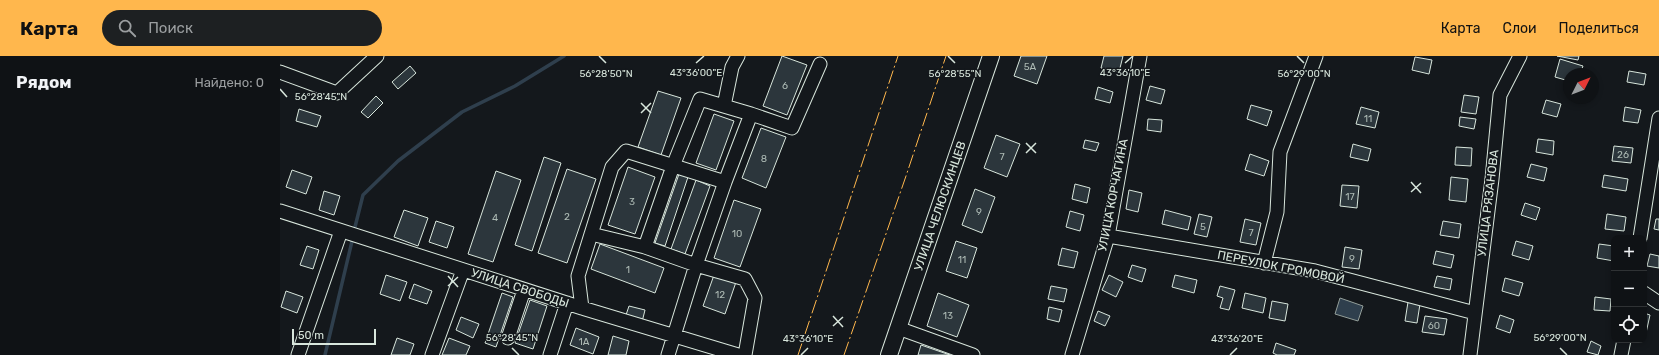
<!DOCTYPE html>
<html lang="ru">
<head>
<meta charset="utf-8">
<style>
	:root { --surface:#0f1215; --page:#1d2022; --text:#f1f3f6; --muted:#9b9ea0; --line:#2f3234; --accent:#ffb74d }
	body { margin:0; font-family:Rubik,sans-serif; background:var(--page); color:var(--text) }
	.controls { position:absolute; right:12px; bottom:12px; display:grid; overflow:hidden; border-radius:8px; box-shadow:0 2px 6px #0003 }
	.controls button { width:36px; height:36px; display:grid; place-items:center; padding:0; border:0; border-bottom:1px solid var(--line); background:var(--surface); color:var(--text); font:20px sans-serif }
	.compass { position:absolute; left:1283px; top:12px; width:36px; height:36px; border-radius:50%; background:var(--surface); box-shadow:0 2px 6px #0003; rotate:48deg }
	.scale { position:absolute; left:12px; bottom:10px; width:84px; box-sizing:border-box; padding-left:4px; border:2px solid #d8e6dc; border-top:0; font-size:11px; line-height:14px; white-space:nowrap; color:#d8e6dc; -webkit-text-stroke:3px #14181c; paint-order:stroke }
	.list { margin:0; padding:0; list-style:none }
	h2 { display:flex; justify-content:space-between; align-items:center; height:52px; margin:0; padding:0 16px; font-size:17px }
	h2 small { font-size:13px; font-weight:400; color:var(--muted) }
	.icon { flex:none; width:22px; height:22px; fill:none; stroke:currentColor; stroke-width:2; stroke-linecap:round; stroke-linejoin:round }
	.map { position:relative; flex:none; width:1379px; height:299px; overflow:hidden }
	header { display:flex; align-items:center; gap:24px; box-sizing:border-box; height:56px; padding:0 20px; background:var(--accent); color:#111 }
	header strong { font-size:19px }
	nav { display:flex; gap:22px; margin-inline-start:auto; font-size:14px }
	.search { width:280px; height:36px; background:var(--page); display:flex; align-items:center; gap:10px; box-sizing:border-box; padding:0 14px; border-radius:22px; color:var(--muted); font-size:15px }
	main { display:flex }
	aside { flex:1; background:var(--surface) }
	.map>svg:first-child { display:block }
</style>
</head>
<body>
<header>
<strong>Карта</strong>
<div class="search"><svg class="icon" aria-label="search" viewBox="0 0 24 24"><circle cx="10" cy="10" r="6"/><path d="M15 15l6 6"/></svg>Поиск</div>
<nav><a>Карта</a><a>Слои</a><a>Поделиться</a></nav>
</header>
<main>
<aside>
<h2>Рядом<small>Найдено: 0</small></h2>
<ul class="list">
</ul>
</aside>
<div class="map">
<svg width="1379" height="299" viewBox="0 0 1379 299">
	<rect width="100%" height="100%" fill="#14181c"/>
	<path fill="#2f3f4d" stroke="#939e99" d="M1060,242L1083,250L1078,265L1055,258Z"/>
	<g fill="none" stroke-linecap="round" stroke-linejoin="round">
		<path stroke="#2f3f4d" stroke-width="3.5" d="M74,175L83,139L118,105L182,56L235,30L284,0
			M45,299L73,181"/>
	</g>
	<path fill="#2c363c" stroke="#d8e6dc" d="M502,0L527,9L507,59L483,50Z
		M741,0H767L757,28L734,20Z
		M824,0H843L839,16L821,12Z
		M1277,0H1299L1298,4Z
		M1135,1L1152,4L1149,18L1132,14Z
		M1280,3L1303,10L1300,18H1289V25L1275,21Z
		M130,10L136,17L118,33L112,26Z
		M1349,15L1366,18L1364,29L1347,26Z
		M870,30L885,34L881,48L866,44Z
		M818,31L833,36L830,47L815,43Z
		M378,35L401,42L381,99L358,91Z
		M1184,39L1199,41L1196,58L1181,56Z
		M96,40L103,47L88,62L81,56Z
		M1266,44L1281,48L1277,61L1262,57Z
		M971,49L992,55L987,70L967,63Z
		M1081,51L1099,56L1095,72L1076,68Z
		M1345,51L1361,54L1358,67L1343,65Z
		M19,53L41,60L37,71L16,65Z
		M434,58L454,65L436,114L416,107Z
		M1180,61L1196,63L1194,73L1179,70Z
		M868,63L882,64L881,76L867,74Z
		M481,72L506,81L486,132L462,122Z
		M716,79L740,88L727,121L704,112Z
		M1258,83L1274,85L1273,99L1256,96Z
		M805,84L819,87L816,95L803,92Z
		M1073,88L1091,93L1088,105L1070,101Z
		M1334,90L1353,92L1351,107L1332,105Z
		M1176,91L1192,92L1191,110L1175,109Z
		M970,98L989,105L984,120L965,114Z
		M264,101L281,107L252,195L235,189Z
		M1251,108L1267,112L1264,125L1247,121Z
		M348,111L375,121L355,178L328,169Z
		M287,113L316,123L287,207L258,197Z
		M12,114L32,121L26,138L6,131Z
		M216,115L241,124L213,206L188,198Z
		M399,118L408,121L385,190L375,187Z
		M1324,119L1348,123L1346,135L1322,131Z
		M1171,121L1188,123L1186,146L1169,144Z
		M416,124L430,130L405,198L391,193Z
		M795,128L810,132L807,147L792,143Z
		M1062,129L1079,130L1077,152L1060,150Z
		M695,133L715,141L702,177L682,169Z
		M849,134L862,137L858,156L846,153Z
		M44,135L60,140L54,159L39,154Z
		M454,144L481,153L460,211L434,202Z
		M1245,147L1260,152L1256,164L1241,159Z
		M124,154L148,162L138,190L114,181Z
		M885,154L911,161L908,174L882,168Z
		M790,155L804,159L800,175L786,171Z
		M919,158L932,161L927,181L914,178Z
		M1327,158L1346,161L1344,175L1325,173Z
		M965,163L981,167L976,189L960,186Z
		M1376,163H1379V174L1374,173Z
		M156,165L174,171L167,192L149,186Z
		M1163,165L1181,168L1179,182L1160,179Z
		M676,185L697,192L687,222L666,215Z
		M1236,185L1253,190L1249,204L1232,199Z
		M320,188L384,212L375,237L311,213Z
		M1319,188L1334,190V205L1317,202Z
		M27,190L39,194L33,213L20,209Z
		M1065,191L1082,194L1079,213L1062,211Z
		M782,192L798,196L794,212L778,209Z
		M1156,195L1174,199L1171,212L1153,208Z
		M1370,198L1379,200V212L1367,210Z
		M852,209L866,213L862,226L848,221Z
		M106,219L127,226L120,245L100,238Z
		M434,219L456,226L445,258L423,250Z
		M829,219L843,226L836,241L822,234Z
		M895,219L917,224L914,237L892,231Z
		M1157,220L1172,223L1170,234L1154,231Z
		M1225,222L1243,227L1239,240L1222,235Z
		M134,228L152,235L147,248L129,242Z
		M771,230L787,233L784,246L768,243Z
		M940,230L955,234L949,254L940,252L943,242L937,240Z
		M6,235L23,241L17,257L1,251Z
		M222,237L233,241L216,291L205,287Z
		M658,237L689,249L677,281L647,270Z
		M965,237L986,242L983,257L962,252Z
		M1315,241L1331,243L1330,255L1314,254Z
		M250,244L267,250L253,293L235,287Z
		M992,245L1008,248L1005,265L989,262Z
		M1128,246L1140,248L1137,267L1125,265Z
		M349,250L365,254L362,266L345,262Z
		M769,251L782,254L779,266L767,263Z
		M818,255L830,260L825,270L814,265Z
		M1364,257L1370,259L1366,277H1364Z
		M1220,259L1234,264L1230,277L1216,272Z
		M1145,260L1167,263L1164,279L1142,276Z
		M181,261L199,268L193,282L176,274Z
		M296,272L319,281L313,298L290,289Z
		M333,280L349,285L346,299H328Z
		M117,282L134,288L130,299H111Z
		M169,282L190,290L186,299H162Z
		M1311,285L1321,290L1318,299L1307,296Z
		M996,287L1016,294L1014,299H997L993,297Z
		M641,289L670,299H638Z"/>
	<g fill="none" stroke-linecap="round" stroke-linejoin="round">
		<g stroke="#d8e6dc" stroke-width="15">
			<path id="minor" d="M0,16L57,37L97,0
				M444,50L452,11L458,0
				M471,58L512,72L540,8
				M0,155L302,252L458,299
				M311,178L365,191L393,110L420,43L471,58L445,126
				M828,180L1035,215L1195,257
				M1360,182L1379,62
				M365,191L416,209L465,223L475,242L465,299
				M984,207L997,156L1000,96L1036,0
				M1364,237L1379,247
				M302,252L298,220L332,111L346,95L445,126L416,209L388,299
				M618,272L693,299
				M228,282L244,234
				M18,299L61,175
				M152,299L183,214
				M270,299L287,247
				M792,299L828,180L860,0
				M1190,299L1212,123L1220,39L1240,0
				M1341,299L1344,284"/>
		</g>
		<g stroke="#d8e6dc" stroke-width="18">
			<path id="major" d="M609,299L711,0"/>
		</g>
		<use href="#minor" stroke="#14181c" stroke-width="13"/>
		<use href="#major" stroke="#14181c" stroke-width="16"/>
		<path stroke="#ffb74d" stroke-width="1" stroke-dasharray="14 3 2 3" stroke-linecap="butt" d="M518,299L618,0
			M564,299L626,120L666,0"/>
	</g>
	<path fill="none" stroke="#d8e6dc" stroke-width="1.5" d="M319,0L326,7M668,0L675,7M1017,0L1024,7M416,7L424,0M845,7L853,0M0,33L7,41M361,47L371,57M361,57L371,47M746,87L756,97M746,97L756,87M1131,126L1141,137M1131,136L1141,127M168,220L178,231M168,230L178,221M553,260L563,271M553,270L563,261M232,292L239,299M1280,292L1287,299M521,299L528,292M950,299L957,292"/>
	<g text-anchor="middle" stroke-width="3" stroke-linejoin="round" paint-order="stroke">
		<g font-size="10" fill="#adbab4">
			<text x="750" y="14">5А</text>
			<text x="505" y="33">6</text>
			<text x="1088" y="66">11</text>
			<text x="1343" y="102">26</text>
			<text x="722" y="104">7</text>
			<text x="484" y="106">8</text>
			<text x="1070" y="144">17</text>
			<text x="352" y="149">3</text>
			<text x="699" y="159">9</text>
			<text x="287" y="164">2</text>
			<text x="215" y="165">4</text>
			<text x="923" y="174">5</text>
			<text x="971" y="180">7</text>
			<text x="457" y="181">10</text>
			<text x="1072" y="206">9</text>
			<text x="682" y="207">11</text>
			<text x="348" y="217">1</text>
			<text x="440" y="242">12</text>
			<text x="668" y="263">13</text>
			<text x="1154" y="273">60</text>
			<text x="304" y="289">1А</text>
		</g>
		<g font-size="12" fill="#d8e6dc" stroke="#14181c">
			<text transform="translate(833 139) rotate(-79)" y="4">УЛИЦА КОРЧАГИНА</text>
			<text transform="translate(1208 147) rotate(-83)" y="4">УЛИЦА РЯЗАНОВА</text>
			<text transform="translate(660 150) rotate(-71)" y="4">УЛИЦА ЧЕЛЮСКИНЦЕВ</text>
			<text transform="translate(1001 211) rotate(11)" y="4">ПЕРЕУЛОК ГРОМОВОЙ</text>
			<text transform="translate(240 232) rotate(18)" y="4">УЛИЦА СВОБОДЫ</text>
		</g>
	</g>
	<g font-size="10" text-anchor="middle" fill="#d8e6dc" stroke="#14181c" stroke-width="3" stroke-linejoin="round" paint-order="stroke">
		<text x="845" y="20">43°36'10"E</text>
		<text x="416" y="20">43°36'00"E</text>
		<text x="326" y="21">56°28'50"N</text>
		<text x="675" y="21">56°28'55"N</text>
		<text x="1024" y="21">56°29'00"N</text>
		<text x="41" y="44">56°28'45"N</text>
		<text x="232" y="285">56°28'45"N</text>
		<text x="1280" y="285">56°29'00"N</text>
		<text x="528" y="286">43°36'10"E</text>
		<text x="957" y="286">43°36'20"E</text>
	</g>
</svg>
<div class="controls">
<button>+</button>
<button>−</button>
<button><svg class="icon" aria-label="locate" viewBox="0 0 24 24"><circle cx="12" cy="12" r="6"/><path d="M12 2v4M12 18v4M2 12h4M18 12h4"/></svg></button>
</div>
<svg class="compass" viewBox="-18 -18 36 36"><path d="M0-13l5 13h-10z" fill="#e53935"/><path d="M0 13l5-13h-10z" fill="#9b9ea0"/></svg>
<div class="scale">50 m</div>
</div>
</main>
</body>
</html>
